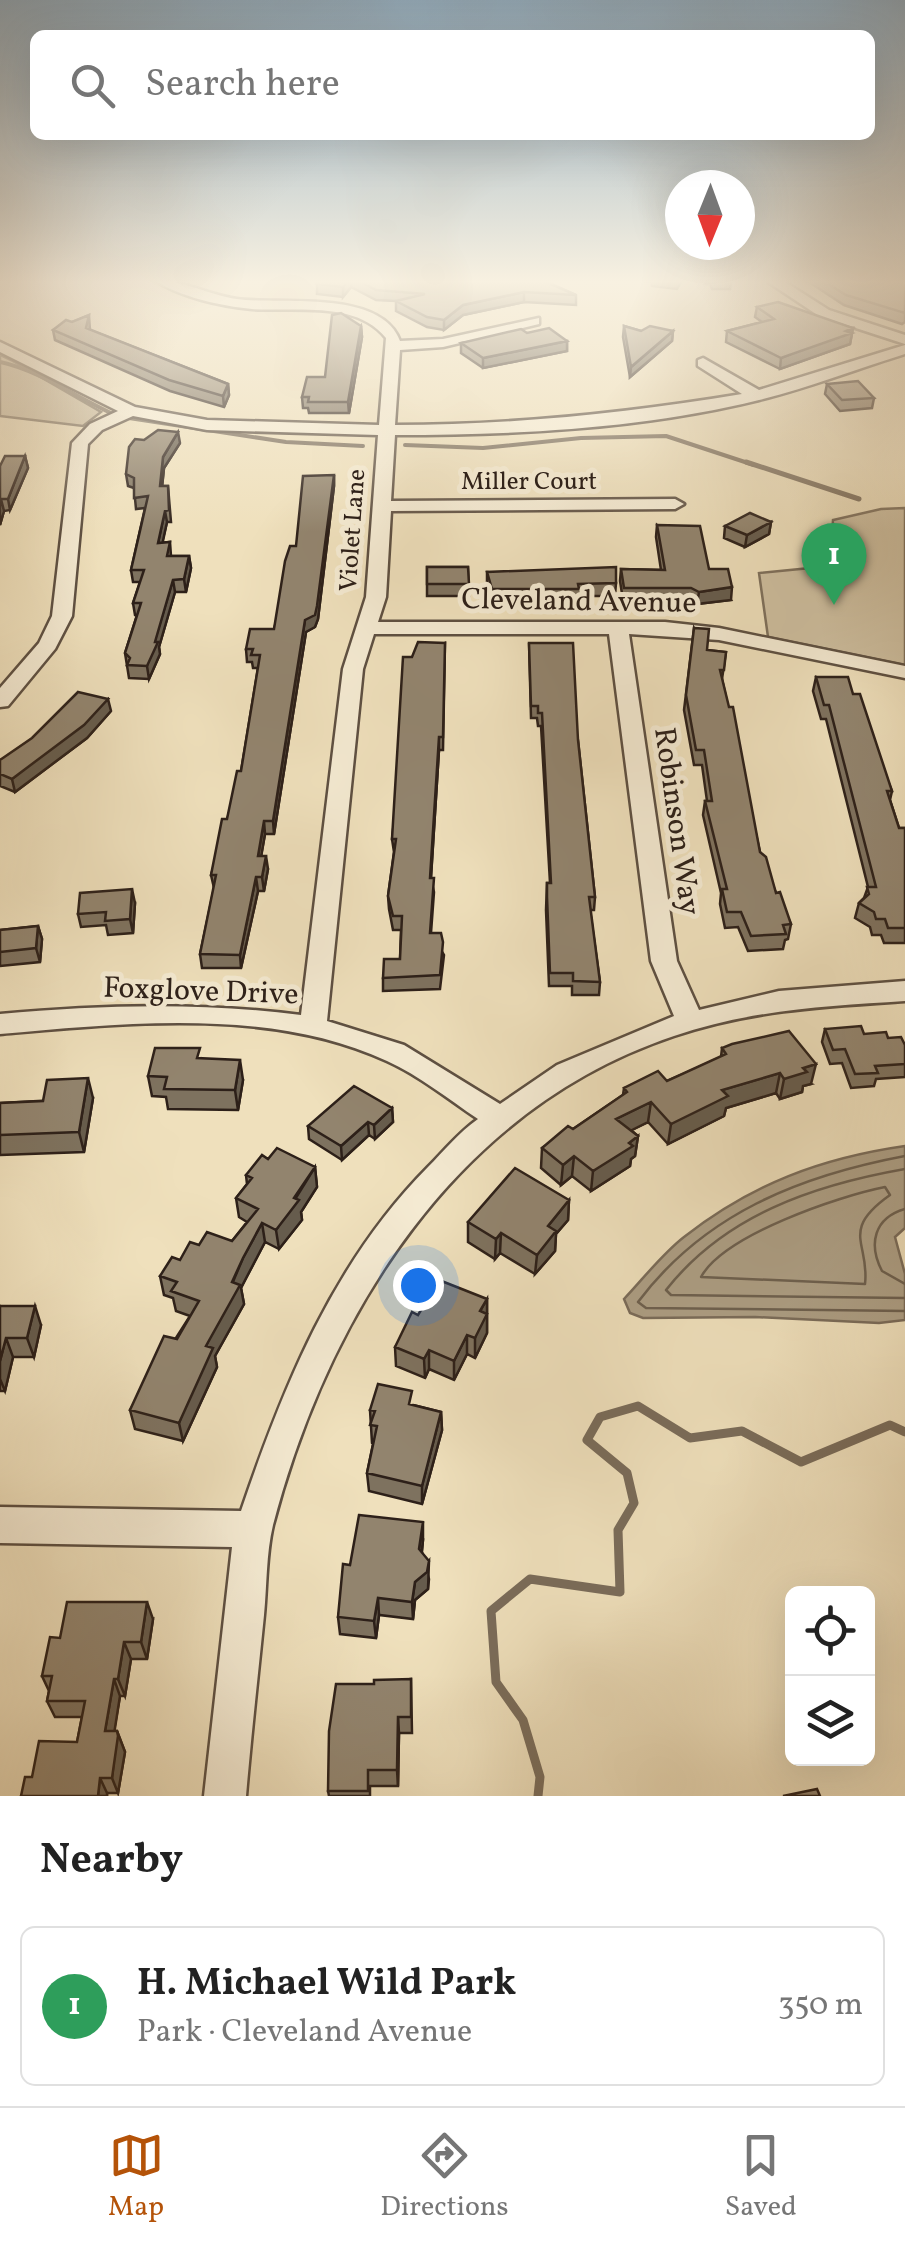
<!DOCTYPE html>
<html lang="en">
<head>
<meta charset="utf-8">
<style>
	:root { --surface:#fff; --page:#f2f2f2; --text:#222; --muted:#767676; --line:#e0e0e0; --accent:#b45309 }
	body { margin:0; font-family:Vollkorn,serif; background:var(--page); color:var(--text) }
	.controls { position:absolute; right:30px; bottom:30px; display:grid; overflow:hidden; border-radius:15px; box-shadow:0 10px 40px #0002 }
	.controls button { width:90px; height:90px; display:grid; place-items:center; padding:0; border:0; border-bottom:2px solid var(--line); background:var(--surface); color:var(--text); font:50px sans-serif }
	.compass { position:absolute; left:665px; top:170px; width:90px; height:90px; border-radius:50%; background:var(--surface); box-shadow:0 10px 40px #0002; rotate:181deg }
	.you { position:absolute; left:418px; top:1285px; width:35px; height:35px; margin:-25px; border:8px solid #fff; border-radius:50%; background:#1a73e8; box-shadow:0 0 0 15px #1a73e833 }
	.badge { display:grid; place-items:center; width:65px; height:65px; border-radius:50%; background:var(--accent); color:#fff; font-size:32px; font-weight:700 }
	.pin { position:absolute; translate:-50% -82px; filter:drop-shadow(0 2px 5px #0008) }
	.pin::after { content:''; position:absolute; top:52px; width:35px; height:30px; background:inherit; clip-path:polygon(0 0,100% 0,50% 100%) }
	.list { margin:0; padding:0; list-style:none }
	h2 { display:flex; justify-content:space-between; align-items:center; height:130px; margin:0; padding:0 40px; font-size:42px }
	h2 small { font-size:32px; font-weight:400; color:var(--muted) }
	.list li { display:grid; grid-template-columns:65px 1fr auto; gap:30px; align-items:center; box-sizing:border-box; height:160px; margin:0 20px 20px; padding:0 20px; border:2px solid var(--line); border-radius:15px }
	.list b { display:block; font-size:38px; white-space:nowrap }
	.list p { margin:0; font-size:32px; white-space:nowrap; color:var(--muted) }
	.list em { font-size:32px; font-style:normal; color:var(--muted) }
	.icon { flex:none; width:55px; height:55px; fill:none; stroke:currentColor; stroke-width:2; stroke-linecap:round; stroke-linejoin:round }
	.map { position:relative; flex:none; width:905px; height:1796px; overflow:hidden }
	.search { position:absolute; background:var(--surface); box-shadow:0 10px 40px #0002; left:30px; right:30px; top:30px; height:110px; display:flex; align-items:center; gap:25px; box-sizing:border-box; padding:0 35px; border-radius:15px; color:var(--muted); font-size:38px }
	.sheet { height:310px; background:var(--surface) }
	nav { display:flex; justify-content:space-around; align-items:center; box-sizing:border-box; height:140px; border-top:2px solid var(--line); background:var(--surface); font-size:28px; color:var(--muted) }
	nav a { display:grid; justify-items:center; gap:5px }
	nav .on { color:var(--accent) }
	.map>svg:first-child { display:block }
</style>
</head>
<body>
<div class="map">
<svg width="905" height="1796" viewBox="0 0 905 1796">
	<rect width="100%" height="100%" fill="#efe0bc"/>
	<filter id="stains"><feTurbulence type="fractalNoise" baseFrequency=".002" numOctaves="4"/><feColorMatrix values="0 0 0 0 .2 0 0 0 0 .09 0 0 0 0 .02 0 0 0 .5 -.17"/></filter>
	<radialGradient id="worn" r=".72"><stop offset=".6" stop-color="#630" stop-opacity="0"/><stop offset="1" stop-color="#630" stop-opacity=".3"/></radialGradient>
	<path fill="#cebfa0" stroke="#7e705c" stroke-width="2.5" d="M0,355L11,360L101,412L83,426L0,416Z
		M905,508V665L768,637L759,573L830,566L833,520L881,509Z"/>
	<path fill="#ad9f85" stroke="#7a6c5a" stroke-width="2.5" d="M905,1146V1228L895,1237L905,1274V1320L879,1323L755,1317L643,1318L630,1313L624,1299C643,1279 662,1254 684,1237C752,1184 821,1158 905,1146Z"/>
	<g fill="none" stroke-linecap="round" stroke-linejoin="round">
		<path stroke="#6d604f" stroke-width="2.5" d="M905,1156C799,1176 704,1214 638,1302L646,1308L905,1311
			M905,1169C814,1185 725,1215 666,1290L671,1295L905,1298
			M885,1187L890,1195C839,1231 870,1243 865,1284L701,1277C724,1235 839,1196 885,1187Z
			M905,1209C874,1218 868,1244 882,1271L905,1284"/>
		<path stroke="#7a6c5a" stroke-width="4" d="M0,362C38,370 74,396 111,413
			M129,418L286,442L363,446
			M405,445L483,448L581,438L666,436L754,465"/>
		<path stroke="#7a6c5a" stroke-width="5" d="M746,462L859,499"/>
		<path stroke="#7a6c5a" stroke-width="9" d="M538,1796L540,1777L523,1720L496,1682L491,1611L530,1579L620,1592L618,1530L634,1503L627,1473L587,1440L600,1417L638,1406L690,1438L742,1431L801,1462L890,1425L905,1432"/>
		<g stroke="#5e5042" stroke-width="5">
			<path id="street" d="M154,280C184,280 208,295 237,299C281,305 381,289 400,341L443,339L539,318V324L443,347L400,350L395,425C513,425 627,413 742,394L698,366V360L703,358L759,390L905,345V354C857,369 808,388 759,400C641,429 516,435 395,435L391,501L675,499L684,504L675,509L391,511L386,597L378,622H665L719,628L905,666V678L719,640L629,634L677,961L699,1010L779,991L905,981V1001C827,1006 749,1010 674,1036C456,1109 329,1313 273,1525C266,1554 267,1585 264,1615C258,1675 251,1736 246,1796H204L232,1547L0,1543V1507L241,1511C284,1385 333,1263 428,1167C444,1151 459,1132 478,1119C448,1099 420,1076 387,1061C271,1007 124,1023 0,1034V1014C101,1005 200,1002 301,1015L343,669L366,597L378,435L207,430L133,416L102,430L88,444L72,616L55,649L8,706L0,707V688L39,643L52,616L72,443L90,424L118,411L0,352V342L135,407L207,420L379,425L386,338C356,300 295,312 252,309C221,306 180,297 154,280ZM374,634H609L651,961L674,1016L557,1065L500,1104L404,1045L327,1021L363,669Z
				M765,280H782L829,310L905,335V344L819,316Z"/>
		</g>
		<use href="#street" fill="#f5ebd3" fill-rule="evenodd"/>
	</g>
	<path fill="#7e725f" stroke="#2d2019" stroke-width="2.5" d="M320,280H542L576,295V305L524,302L463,315L444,330L427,327L396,311V301L376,300L351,287L343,297L317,294V284Z
		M633,280H682L677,289L652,286V282Z
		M703,280H731L730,289H712L710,284H704Z
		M806,280H905V322L902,324L844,305Z
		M757,307L853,328L850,344L780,369L726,342L727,331L762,322L755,317Z
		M89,315L90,330L228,384L229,395L224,407L170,391L55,340L53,330Z
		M361,326L362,337L349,413H309L308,408H303L302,397L325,377Z
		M624,326L641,331H673L672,341L630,377L623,337Z
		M527,333L567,341V351L483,368L461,353V343Z
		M827,384L874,398L872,408L840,411L825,394Z
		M180,443L164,468L162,486H168L171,522H167L162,543L170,542L171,556H189L191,568L186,592H175L159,647L160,654L149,679L129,678L125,653L137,615H135L133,603L140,582H133L131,570L145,508L136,509L134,488L128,486L126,474Z
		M25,456L28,468L10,510L4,511L0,525V466Z
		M334,475V486L318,619L315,627L306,632L274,834H265L261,856L268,869L264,891H258L241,968H202L200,954L214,888L211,875L241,771L258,668H253L252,662H247L246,649L274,629L296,546Z
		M771,522L769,534L745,547L724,538L725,526Z
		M657,525L709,569L731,600L697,604L690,600H623L620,581L621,569L661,570L656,537Z
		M427,567H468L469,596H427Z
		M487,572L616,583L615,596H578V601H491L487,584Z
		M694,628L707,650L726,652L722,679L760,852L776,893L791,924L788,939L785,940L783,949L748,951L738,927L725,928L720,904L721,893L703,815L705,801H707L702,765H694L684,710Z
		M445,643L443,750H439L431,878L434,892L431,933L444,955L440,989L383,991V978L400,959L401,930H393L389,909L388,896L394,852L392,839L412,657Z
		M529,643L578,740L595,897L594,910H590L600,982L599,995H572V986H549L546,910L547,883H550L541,726H538L537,718H531Z
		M816,677L853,694L892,791L890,800L899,828H905V943H884L881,935H872L870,927L855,918L859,903L864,898L868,887L826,719H821L813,691Z
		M111,711L87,738L15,792L0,786V760Z
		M135,903L133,933L108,935L106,925L81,927L78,914Z
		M38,926L42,939L40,962L0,966V930Z
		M825,1029L888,1038L905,1045V1077L876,1079L874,1086L851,1088L842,1063L830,1064L822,1042Z
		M722,1048L811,1084L803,1086L802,1092L780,1099L776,1093L726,1108L724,1116L668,1144L648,1122L631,1130L638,1136L635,1156L631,1159L630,1166L591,1191L572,1176L561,1185L541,1168L542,1148L573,1129L623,1095L624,1088L667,1081L688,1072L721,1057Z
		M201,1058L243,1080L238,1110L168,1109L166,1097L152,1096L148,1076Z
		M93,1098L84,1152L0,1155V1103Z
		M392,1108L393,1122L375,1139L369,1135L342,1160L309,1139L308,1126Z
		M268,1159L315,1167L317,1187L301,1212L302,1220L279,1249L265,1242L246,1278L241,1288L244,1304L215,1356L217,1367L183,1441L135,1429L130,1410L190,1316L176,1311L173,1298L164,1295L160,1276L199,1245L232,1241L247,1222L239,1217L236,1198L247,1184L246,1175Z
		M569,1200L568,1220L556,1234L555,1251L535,1274L500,1253L495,1259L468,1242V1222Z
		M487,1299V1333L475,1358L467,1354L454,1380L429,1369L425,1378L396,1366L395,1347L418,1315Z
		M0,1306L41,1325L34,1357H13L5,1391H0Z
		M413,1405L441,1412L442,1430L422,1504L369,1491L367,1473L373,1444L372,1443L370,1410Z
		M423,1540L422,1552L429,1579L428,1589L415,1600L413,1619L379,1615L376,1638L340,1634L338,1617L350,1565Z
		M153,1619L147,1659H131L125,1696H120L114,1731H117L125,1752L118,1793H107V1796H21L32,1777L77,1742L82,1717H55L47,1701L49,1691L42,1676Z
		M411,1679L412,1733H399L398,1786H370V1796H329L328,1791L374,1684Z"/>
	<path fill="#665c4d" stroke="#2d2019" stroke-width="2.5" d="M348,280H351V287L343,297V287Z
		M524,292V302L463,315L444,330V320L463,305Z
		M361,326L362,337L349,413L348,402Z
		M853,328L850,344L780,369L781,358Z
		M673,331L672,341L630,377L631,367Z
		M567,341V351L483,368V358Z
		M228,384L229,395L224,407L223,396Z
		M178,432L180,443L164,468L161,498L160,486L163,457Z
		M25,456L28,468L10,510L8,499Z
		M334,475V486L318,619L315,627L306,632L274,834L273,821L305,620Z
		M1,499L4,511L0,525V503Z
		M165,511L167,522L160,555L158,543Z
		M771,522L769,534L745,547L747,535Z
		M189,556L191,568L186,592L184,579Z
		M173,580L175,592L159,647L160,654L149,679L147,666Z
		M732,587L731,600L697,604L699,592Z
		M108,699L111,711L87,738L15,792L12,779Z
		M439,737V750L430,892V878Z
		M264,821L265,834L259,869L258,856Z
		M266,856L268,869L264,891L262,877Z
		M256,877L258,891L241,968L240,955Z
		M132,889L135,903L133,933L130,919Z
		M38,926L42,939L40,962L36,948Z
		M240,1060L243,1080L238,1110L235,1090Z
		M816,1064L811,1084L803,1086L802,1092L780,1099L784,1079L803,1068Z
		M780,1073L776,1093L726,1108L724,1116L668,1144L671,1124L722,1090Z
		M88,1078L93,1098L84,1152L79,1132Z
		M651,1102L648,1122L614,1139L616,1119Z
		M392,1108L393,1122L375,1139L374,1125Z
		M368,1122L369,1135L342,1160L341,1146Z
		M638,1136L635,1156L631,1159L630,1166L591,1191L593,1171Z
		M574,1156L572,1176L561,1185L563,1165Z
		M315,1167L317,1187L301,1212L302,1220L279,1249L276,1230Z
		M569,1200L568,1220L556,1234L555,1251L535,1274L537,1255L548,1226Z
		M262,1223L265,1242L241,1288L244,1304L215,1356L217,1367L183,1441L179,1423L206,1346L243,1258Z
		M501,1233L500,1253L495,1259L496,1239Z
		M487,1299V1333L475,1358V1338L480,1311Z
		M35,1306L41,1325L34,1357L27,1338Z
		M467,1335V1354L454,1380V1361Z
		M6,1338L13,1357L5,1391L0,1379V1361Z
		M429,1350V1369L425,1378L424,1359Z
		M441,1412L442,1430L422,1504V1486Z
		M423,1522V1540L420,1566L419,1549Z
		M429,1561L428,1589L415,1600L413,1619L412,1602L415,1582Z
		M378,1598L379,1615L376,1638L374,1621Z
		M147,1602L153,1619L147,1659L141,1642Z
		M124,1642L131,1659L125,1696L118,1679Z
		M114,1679L120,1696L112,1747L105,1731Z
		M398,1717L399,1733L398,1786L397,1770Z
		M117,1731L125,1752L118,1793L112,1778Z
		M100,1778L107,1793V1796H98Z"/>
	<path fill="#92846e" stroke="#2d2019" stroke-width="2.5" d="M320,280H348L343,287L317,284Z
		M357,280H542L576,295L524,292L463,305L444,320L427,317L396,301L425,294L376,290Z
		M822,280H905V313L846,295Z
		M778,302L853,328L846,331L852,333L781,358L727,331L774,319L757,307Z
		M341,313L361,326L348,402H308L309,397H302L307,377H325L332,315Z
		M89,315L86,328L228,384L223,396L169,380L53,330L66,320L72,322Z
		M624,326L641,331L650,326L673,331L631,367Z
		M549,328L567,341L483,358L461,343L521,329L527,333Z
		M858,381L874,398L842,400L827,384Z
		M158,430L178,432L163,457L160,486H168L169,510L165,511L158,543L170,542L167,556H189L184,579L173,580L155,642H158L147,666L127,665L130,658L125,653L141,603H133L144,570H131L148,496L134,498V478L126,474L129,447L135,439L144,440Z
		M5,456H25L8,499H1L0,503V466Z
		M334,475L317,606L315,615L305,620L273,821H264L258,856H266L262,877H256L240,955L200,954L216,875H211L222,819H227L237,771H241L260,655H251L253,649H246L250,629H274L285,561L290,546H296L303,476Z
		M750,513L771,522L747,535L725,526Z
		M657,525L700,526L709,569H728L732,587L699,592L691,588H624L621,569L665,570Z
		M427,567H468L469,584H427Z
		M616,567V583L578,584L579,589H492L487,572Z
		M694,628L709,629L707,650L726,652L724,670H720L729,707H733L760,852L766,857L776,893L780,892L791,924L783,925L786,934L751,936L741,912H727L722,889H727L705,801H712L704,750H696L686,695Z
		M418,642L445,643L443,737H439L430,878H434L430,933H441L443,942L440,975L383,978L384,959H400L402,916H393L388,896L396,839H392L403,657H412Z
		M529,643H573L578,740L595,897H589L600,982L573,981V973H550L547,897V883H551L542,713H538V706H531Z
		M816,677H848L853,694H860L892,791H887L899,828H905V928H888L885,919H876L874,912L859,903L869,894L867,887H876L829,705H824Z
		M78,692L108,699L84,725L12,779L0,774V760L32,738Z
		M132,889L130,919L105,921L106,912L78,914L80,893Z
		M38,926L36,948L0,952V930Z
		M861,1026L864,1034L886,1032L888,1038L901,1037L905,1045V1064L875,1066L878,1073L855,1074L845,1049L833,1050L825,1029Z
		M789,1031L816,1064L803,1068L807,1072L784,1079L780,1073L722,1090L728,1096L671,1124L651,1102L616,1119L638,1136L629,1143L633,1146L593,1171L574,1156L563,1165L542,1148L568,1126L573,1129L627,1092L624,1088L658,1071L667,1081L726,1054L722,1048L732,1044Z
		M155,1048H200L197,1058L240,1060L235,1090L164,1089L167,1077L148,1076Z
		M88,1078L79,1132L0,1135V1103L43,1101L47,1080Z
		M354,1086L392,1108L374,1125L368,1122L341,1146L308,1126Z
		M277,1148L315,1167L294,1198L299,1200L276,1230L262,1223L243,1258L232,1282L240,1285L206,1346L213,1348L179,1423L130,1410L164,1336L177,1339L199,1301L171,1291L177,1282L160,1276L172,1257L180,1260L190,1242L199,1245L207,1232L232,1241L258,1209L236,1198L252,1178L246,1175L262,1155L268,1159Z
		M515,1168L569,1200L548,1226L556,1231L537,1255L501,1233L496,1239L468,1222Z
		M439,1280L487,1299L480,1311L487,1314L475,1338L467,1335L454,1361L429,1350L424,1359L395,1347L412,1312L418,1315Z
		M0,1306H35L27,1338H6L0,1361Z
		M378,1384L412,1391L409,1404L441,1412L422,1486L367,1473L377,1426L370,1425L375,1411L370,1410Z
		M359,1515L423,1522L419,1549L429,1561L427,1572L415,1582L412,1602L378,1598L374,1621L338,1617L343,1564L350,1565Z
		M67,1602H147L141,1642H124L118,1679H114L105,1731H117L118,1736L112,1778H100L98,1796H21L25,1777H32L39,1741L77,1742L85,1701H47L52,1676H42L50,1637L60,1638Z
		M411,1679V1717H398L397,1770H368V1791H328L329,1731L336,1684H374V1680Z
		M817,1789L820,1796H783Z"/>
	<linearGradient id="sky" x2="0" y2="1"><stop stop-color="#90acc0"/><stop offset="0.53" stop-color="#f8f1e1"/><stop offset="1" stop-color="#f8f1e1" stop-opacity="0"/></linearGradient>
	<rect width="905" height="532" fill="url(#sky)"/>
	<g text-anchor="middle" stroke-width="10" stroke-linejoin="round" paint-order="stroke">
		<g font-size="25" fill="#2d2019" stroke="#f5ebd3">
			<text x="529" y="489">Miller Court</text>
			<text transform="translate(351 530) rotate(-86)" y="9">Violet Lane</text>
		</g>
		<g font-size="30" fill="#2d2019" stroke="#f5ebd3">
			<text transform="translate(579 600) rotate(1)" y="10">Cleveland Avenue</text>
			<text transform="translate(678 821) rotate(82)" y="10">Robinson Way</text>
			<text transform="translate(201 990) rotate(2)" y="10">Foxglove Drive</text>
		</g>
	</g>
	<rect width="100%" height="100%" filter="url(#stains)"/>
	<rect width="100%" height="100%" fill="url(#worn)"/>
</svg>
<div class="controls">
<button><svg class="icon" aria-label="locate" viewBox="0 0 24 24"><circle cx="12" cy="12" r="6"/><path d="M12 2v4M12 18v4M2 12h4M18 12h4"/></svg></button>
<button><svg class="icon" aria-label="layers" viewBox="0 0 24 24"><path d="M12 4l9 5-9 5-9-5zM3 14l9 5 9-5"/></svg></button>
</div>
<svg class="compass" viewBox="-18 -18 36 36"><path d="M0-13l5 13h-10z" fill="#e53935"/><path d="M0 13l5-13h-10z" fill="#767676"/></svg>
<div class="you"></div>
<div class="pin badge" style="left:834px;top:605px;background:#2e9e5b">1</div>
<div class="search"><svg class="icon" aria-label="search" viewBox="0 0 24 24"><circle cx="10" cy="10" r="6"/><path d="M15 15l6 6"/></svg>Search here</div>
</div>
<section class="sheet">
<h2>Nearby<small></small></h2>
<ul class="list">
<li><span class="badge" style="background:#2e9e5b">1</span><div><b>H. Michael Wild Park</b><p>Park · Cleveland Avenue</p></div><em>350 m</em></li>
</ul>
</section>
<nav>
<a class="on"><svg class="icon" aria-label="map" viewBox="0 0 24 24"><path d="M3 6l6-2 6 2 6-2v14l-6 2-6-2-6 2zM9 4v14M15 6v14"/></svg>Map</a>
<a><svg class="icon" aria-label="directions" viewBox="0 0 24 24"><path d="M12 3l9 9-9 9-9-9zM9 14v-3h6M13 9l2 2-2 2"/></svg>Directions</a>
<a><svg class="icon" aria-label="saved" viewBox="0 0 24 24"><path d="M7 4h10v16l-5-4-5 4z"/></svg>Saved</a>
</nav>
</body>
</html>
